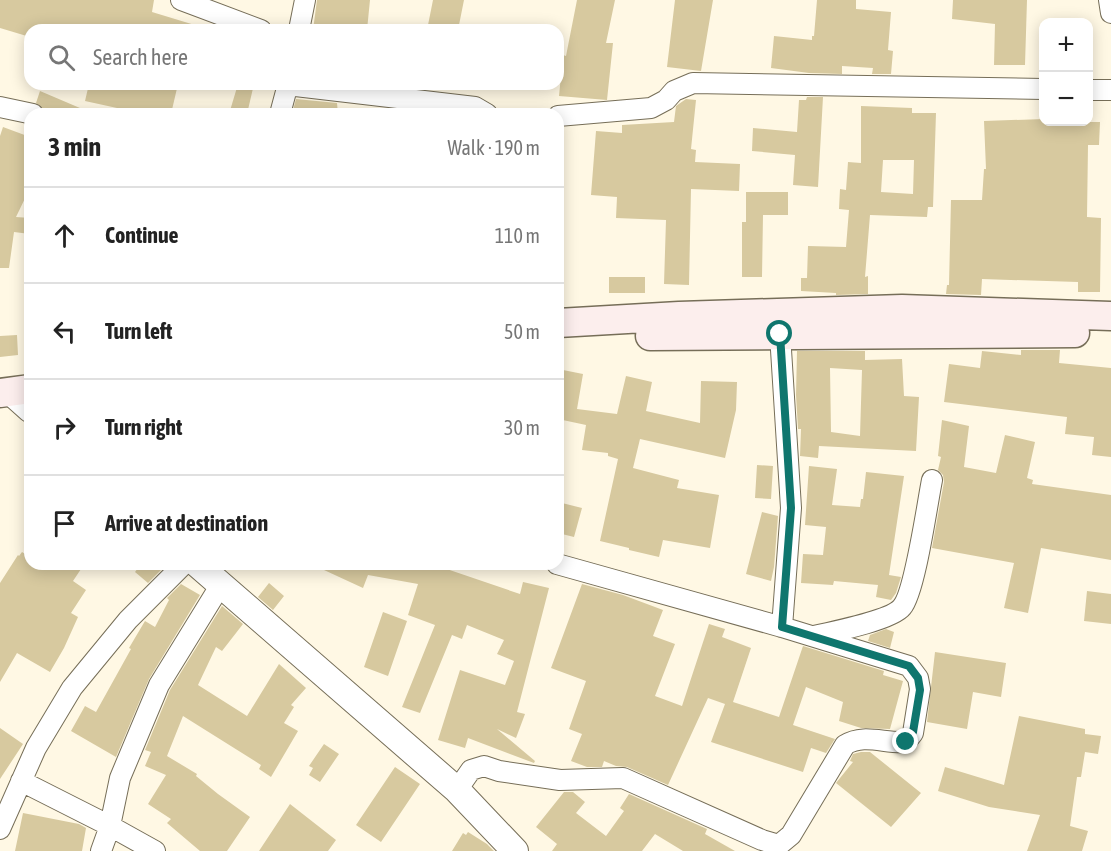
<!DOCTYPE html>
<html lang="en">
<head>
<meta charset="utf-8">
<style>
	:root { --surface:#fff; --page:#f2f2f2; --text:#222; --muted:#767676; --line:#e0e0e0 }
	body { margin:0; font-family:"Asap Condensed",sans-serif; background:var(--page); color:var(--text) }
	.controls { position:absolute; right:18px; top:18px; display:grid; overflow:hidden; border-radius:12px; box-shadow:0 3px 15px #0003 }
	.controls button { width:54px; height:54px; display:grid; place-items:center; padding:0; border:0; border-bottom:2px solid var(--line); background:var(--surface); color:var(--text); font:30px sans-serif }
	.stop { position:absolute; width:18px; height:18px; margin:-14px; border:4px solid #0f766e; border-radius:50%; background:#fff }
	.stop.end { background:#0f766e; border-color:#fff; box-shadow:0 2px 6px #0008 }
	.list { margin:0; padding:0; list-style:none }
	h2 { display:flex; justify-content:space-between; align-items:center; height:78px; margin:0; padding:0 24px; font-size:26px }
	h2 small { font-size:20px; font-weight:400; color:var(--muted) }
	.list li { display:grid; grid-template-columns:39px 1fr auto; gap:18px; align-items:center; box-sizing:border-box; height:96px; padding:0 24px; border-top:2px solid var(--line) }
	.list b { display:block; font-size:22px; white-space:nowrap }
	.list em { font-size:20px; font-style:normal; color:var(--muted) }
	.icon { flex:none; width:33px; height:33px; fill:none; stroke:currentColor; stroke-width:2; stroke-linecap:round; stroke-linejoin:round }
	.map { position:relative; flex:none; width:1111px; height:851px; overflow:hidden }
	.search { position:absolute; background:var(--surface); box-shadow:0 3px 15px #0003; left:24px; top:24px; width:540px; height:66px; display:flex; align-items:center; gap:15px; box-sizing:border-box; padding:0 21px; border-radius:18px; color:var(--muted); font-size:22px }
	.panel { position:absolute; background:var(--surface); box-shadow:0 3px 15px #0003; left:24px; top:108px; width:540px; height:462px; border-radius:18px }
	.map>svg:first-child { display:block }
</style>
</head>
<body>
<div class="map">
<svg width="1111" height="851" viewBox="0 0 1111 851">
	<rect width="100%" height="100%" fill="#fff8e4"/>
	<path fill="#d7c99f" fill-rule="evenodd" d="M0,0H154L152,12L198,26L197,30H82L45,24L43,30H30V37L0,28Z
		M317,0H370L367,30H313Z
		M433,0H464L458,30H427Z
		M577,0H615L606,43H613L607,100L559,96L563,55L566,56Z
		M675,0H713L701,71L667,67Z
		M817,0H856V9L891,12L888,50L893,51L891,74H872L873,68L842,66V74L809,73L771,68L774,36L812,40V36H814Z
		M953,0H1027L1025,65H994L995,24L952,19Z
		M89,84H178L171,114H130L116,111L117,108L85,101Z
		M238,84H254L247,114H229Z
		M40,91L94,114H55L44,110L36,103Z
		M807,97H823L818,187L793,185L795,155L752,151L753,128L797,132L799,100H806Z
		M296,99L337,103L338,114H292Z
		M686,99L696,100L691,149L696,150L695,162L740,164L739,191L691,189L689,285L664,284L666,220L616,218L617,197L591,195L596,131L622,133V125L674,122L676,106Z
		M861,106L912,108V113H936L933,207H928L927,217L870,215L865,277L868,276V294L836,295V293L801,291V278H807L808,246L846,247L849,210L839,209L840,189L846,190L848,162L861,163ZM883,160H914L913,194L881,192Z
		M1044,119V122H1100L1099,145H1088L1087,217L1101,218L1100,292H1078V282L982,279L981,295L946,294L947,285H949L951,200H982L984,169H986L984,121Z
		M3,127L30,137V188L16,217L30,218V234L14,232L9,268H0V136Z
		M746,192H788V215H763L762,277H742V222H746Z
		M609,277H645V293H609Z
		M17,335L18,355L0,357V336Z
		M1021,350H1060L1059,363L1111,368V457L1092,455L1094,437L1065,434L1067,417L944,402L949,364L980,368L982,351L1021,355Z
		M797,351H865V360L902,359L904,396L919,397L916,451L819,446L818,458L800,456L801,429H798L796,395ZM830,368L862,370L860,436L831,432Z
		M563,370L583,374L577,409L617,414L626,376L652,382L646,411L700,423L701,381L737,382L736,410L725,458L640,439L633,468L679,480L677,488L719,495L710,548L663,540L659,557L629,550V548L600,541L618,459L608,456V453L582,450L586,425L558,419V377L562,378Z
		M942,420L969,426L964,467L996,473L1005,435L1035,442L1027,478L1033,480L1032,484L1111,495V560L1041,548L1028,613L1004,608L1014,563L932,548L944,482L943,475L938,470L941,457L938,456Z
		M757,465L773,466L771,499L755,498Z
		M809,466L837,469L832,505L860,507L861,499H863L866,472L904,476L889,575L901,577L896,593L891,600L876,597L878,585L834,581L833,585L801,583L803,554L823,555L826,527L805,525Z
		M558,502L582,508L574,537L558,533Z
		M762,512L778,516L774,567L771,581L746,574Z
		M22,552L30,557V564H72L81,569L73,581L86,590L71,613L78,617L64,648L50,672L17,653L0,682V583L18,555L19,556Z
		M141,564H167L148,583L135,572Z
		M311,564H432L520,594L523,582L549,588L517,712L525,714L516,738L497,729L535,761L534,763L468,738L465,748L438,740L460,670L505,685L514,661L497,654L504,640L467,625L462,639L452,635L420,713L402,707L435,625L408,615L418,584L368,575L363,588Z
		M269,583L284,596L273,610L258,597Z
		M181,584L200,595L149,679L116,757L71,731L85,706L96,712L131,649L129,648L145,621L155,627L169,600L167,598Z
		M582,584L623,595L663,610L653,636L675,644L655,696L682,706L709,624L725,629L722,637L751,648L733,702L779,717L803,646L884,671L883,675L903,681L890,729L861,728L839,721L843,702L806,687L793,725L835,739L826,753L811,748L803,772L711,742L725,704L708,698L668,785L627,767L616,766L604,761L602,767H587L571,761L582,734L569,729L586,681L551,668Z
		M1087,591L1111,594V624L1084,621Z
		M222,606L243,624L222,651L216,647L198,685L247,716L279,664L306,688L291,705L294,707L284,723L298,731L271,777L259,769L261,765L183,716L167,756L197,774L196,776L218,794L250,817L227,851H200L167,823L171,819L148,804L166,775L145,766L151,752L145,750L170,690Z
		M383,612L407,621L388,676L364,667Z
		M886,629L894,632L890,648L868,641L870,635Z
		M935,652L1006,663L1001,697L973,692L967,729L927,722Z
		M1019,716L1085,729V734L1101,736L1098,754L1085,752L1081,777H1077L1070,826L1088,831L1082,851H1027L1040,815L989,807L938,791L945,767L1004,785Z
		M0,728L23,744L0,779Z
		M324,744L339,754L320,782L309,775L313,768L309,766Z
		M861,752H870L921,793L891,827L836,783L853,762L850,761L853,754Z
		M395,767L420,784L381,842L356,825Z
		M564,792H573L585,802L576,813L606,836L624,811L620,808L629,794L707,829L705,834L735,851H683L655,834L642,851H552L557,844L536,827Z
		M290,804L336,840L328,851H259Z
		M23,813L79,824L86,828L82,851H15Z
		M468,832L487,844L494,851H452L463,833L466,835Z"/>
	<g fill="none" stroke-linecap="round" stroke-linejoin="round">
		<g stroke="#766e58" stroke-width="22">
			<path id="minor" d="M181,0L261,30
				M1109,0L1111,13
				M299,30L305,0
				M287,85L475,107L487,114
				M1088,90H1111
				M0,107L33,114
				M280,114L288,84
				M558,116L651,108L666,100L674,91L693,83L1044,89
				M780,334L791,508L782,627
				M814,636C832,632 892,620 902,607C915,592 927,505 932,480
				M21,781L110,826L155,851
				M457,790L471,770L484,766L499,771L560,780L623,778L762,840L779,845L791,835L845,745C864,733 885,744 906,742L913,733L920,689L918,678L909,666L782,627L557,564
				M0,829L36,748L72,688L128,620L184,564
				M101,851L110,826L120,778L159,685L220,586"/>
		</g>
		<g stroke="#766e58" stroke-width="28">
			<path id="tertiary" d="M11,392L30,409
				M197,564L457,790L515,851"/>
		</g>
		<g stroke="#766e58" stroke-width="31">
			<path id="secondary" d="M558,323L679,316L902,309L1111,316
				M650,336L1075,333
				M0,393L30,389"/>
		</g>
		<use href="#minor" stroke="#fff" stroke-width="20"/>
		<use href="#tertiary" stroke="#fff" stroke-width="26"/>
		<use href="#secondary" stroke="#fceeed" stroke-width="28"/>
	</g>
	<g fill="none" stroke-linecap="round" stroke-linejoin="round">
		<path stroke="#0f766e" stroke-width="8" d="M780,334L791,508L782,627L909,666L918,678L920,690L913,732L906,742"/>
	</g>
</svg>
<div class="controls">
<button>+</button>
<button>−</button>
</div>
<div class="stop" style="left:780px;top:334px"></div>
<div class="stop end" style="left:906px;top:742px"></div>
<div class="search"><svg class="icon" aria-label="search" viewBox="0 0 24 24"><circle cx="10" cy="10" r="6"/><path d="M15 15l6 6"/></svg>Search here</div>
<section class="panel">
<h2>3 min<small>Walk · 190 m</small></h2>
<ul class="list">
<li><svg class="icon" aria-label="ahead" viewBox="0 0 24 24"><path d="M12 20V5M6 11l6-6 6 6"/></svg><div><b>Continue</b></div><em>110 m</em></li>
<li><svg class="icon" aria-label="left" viewBox="0 0 24 24"><path d="M17 20v-9H6M10 6l-5 5 5 5"/></svg><div><b>Turn left</b></div><em>50 m</em></li>
<li><svg class="icon" aria-label="right" viewBox="0 0 24 24"><path d="M7 20v-9h11M14 6l5 5-5 5"/></svg><div><b>Turn right</b></div><em>30 m</em></li>
<li><svg class="icon" aria-label="arrive" viewBox="0 0 24 24"><path d="M6 21V4h12l-3 4 3 4H6"/></svg><div><b>Arrive at destination</b></div></li>
</ul>
</section>
</div>
</body>
</html>
